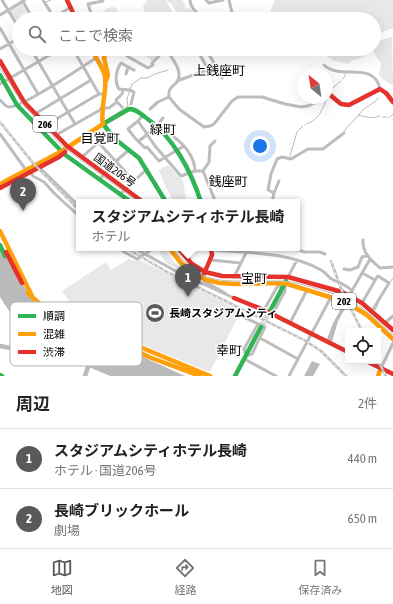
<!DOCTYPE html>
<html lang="ja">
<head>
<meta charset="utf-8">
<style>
	:root { --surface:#fff; --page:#f6f6f6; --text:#222; --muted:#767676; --line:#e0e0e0; --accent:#595959 }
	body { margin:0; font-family:"Asap Condensed","Noto Sans JP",sans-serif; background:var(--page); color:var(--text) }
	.controls { position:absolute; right:12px; bottom:12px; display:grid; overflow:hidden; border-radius:0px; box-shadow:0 4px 16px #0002 }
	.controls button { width:36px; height:36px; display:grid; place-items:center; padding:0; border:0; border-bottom:1px solid var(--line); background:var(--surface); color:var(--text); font:20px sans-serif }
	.compass { position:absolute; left:297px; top:68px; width:36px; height:36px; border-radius:50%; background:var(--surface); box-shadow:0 4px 16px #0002; rotate:330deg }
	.you { position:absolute; left:260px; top:146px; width:14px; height:14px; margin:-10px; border:3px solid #fff; border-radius:50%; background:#1a73e8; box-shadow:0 0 0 6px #1a73e833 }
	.badge { display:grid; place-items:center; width:26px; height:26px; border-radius:50%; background:var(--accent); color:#fff; font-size:13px; font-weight:700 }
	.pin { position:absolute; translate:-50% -33px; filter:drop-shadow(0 1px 2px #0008) }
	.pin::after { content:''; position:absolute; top:21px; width:14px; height:12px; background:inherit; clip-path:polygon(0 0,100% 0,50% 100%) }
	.popup { position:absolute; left:76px; top:199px; width:224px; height:52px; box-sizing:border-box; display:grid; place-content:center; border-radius:0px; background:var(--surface); filter:drop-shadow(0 1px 3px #0005); font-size:13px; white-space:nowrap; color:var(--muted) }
	.popup b { font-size:15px; color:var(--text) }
	.popup::after { content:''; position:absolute; left:50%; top:100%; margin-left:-8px; border:8px solid transparent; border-top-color:var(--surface) }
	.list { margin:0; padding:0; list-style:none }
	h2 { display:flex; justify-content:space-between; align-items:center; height:52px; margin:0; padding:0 16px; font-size:17px }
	h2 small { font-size:13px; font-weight:400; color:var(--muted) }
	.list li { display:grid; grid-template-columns:26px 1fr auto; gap:12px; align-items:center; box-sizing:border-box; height:60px; padding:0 16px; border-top:1px solid var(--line) }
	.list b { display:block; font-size:15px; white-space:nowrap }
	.list p { margin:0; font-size:13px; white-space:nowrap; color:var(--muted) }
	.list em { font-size:13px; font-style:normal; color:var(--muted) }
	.icon { flex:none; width:22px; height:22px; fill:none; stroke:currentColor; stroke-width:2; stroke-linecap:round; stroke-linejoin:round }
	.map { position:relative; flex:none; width:393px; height:376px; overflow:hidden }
	.search { position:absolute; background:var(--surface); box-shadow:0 4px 16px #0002; left:12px; right:12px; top:12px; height:44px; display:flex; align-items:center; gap:10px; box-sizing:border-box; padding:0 14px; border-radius:22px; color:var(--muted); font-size:15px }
	.sheet { height:172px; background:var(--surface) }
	nav { display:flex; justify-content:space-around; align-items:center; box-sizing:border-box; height:56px; border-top:1px solid var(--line); background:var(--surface); font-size:11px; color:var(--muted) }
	nav a { display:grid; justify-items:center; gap:2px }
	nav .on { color:var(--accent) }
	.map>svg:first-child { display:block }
</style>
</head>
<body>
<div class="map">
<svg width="393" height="376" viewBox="0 0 393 376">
	<rect width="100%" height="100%" fill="#fff"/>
	<path fill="#e8e8e8" d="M147,0H166L176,19H166L165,13L169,14L170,18V12H164L160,19H146L143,7Z
		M167,0H182L185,4V9L189,8L202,19H177V13L171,3H169Z
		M275,0H393V28L375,35H374V19H270L269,14Z
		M22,3L26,11L16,18L27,12L31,19H19V25L10,10Z
		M114,7L118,10L115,15L119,19H102V12L108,8Z
		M392,37L393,84L392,85L381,78L379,74L381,64L372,50H365L363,57L351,61L348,64C333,60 331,62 321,49H374V40L377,41Z
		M138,49H163L152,61Z
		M168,165L183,181L186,198L188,202H174L166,188L159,170Z
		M157,248H165L174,262L181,268L179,270L165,262Z
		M128,258L133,261L138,259L241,311L210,372L83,321L65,310L72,305L62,291L106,262L111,270L127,260Z"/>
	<path fill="#bababa" d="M0,246L18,278L44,312L185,376H110L40,346L18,325L0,297Z
		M343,305L346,307L338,321L332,342L327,339L333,323Z
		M312,361L320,364L313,376H304Z"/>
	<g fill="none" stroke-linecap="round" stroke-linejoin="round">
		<path stroke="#bababa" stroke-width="1" d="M46,2L51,0
			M343,79L346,74
			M328,92L341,81
			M358,115C366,117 372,119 380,116
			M383,117H387
			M389,118L393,114
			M108,119L128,106L127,99L132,84L141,78H147L155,74L168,70
			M305,125C307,123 309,123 311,122C321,116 324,105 328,96
			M344,131L364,109L377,100L378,98
			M290,156L297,132L303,126
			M390,282L393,278
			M375,310L378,304"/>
		<path stroke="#bababa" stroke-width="4.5" d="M0,346L16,349L41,351L53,348
			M85,376L88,367"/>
		<path stroke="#d9d9d9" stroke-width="5.5" stroke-dasharray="5.5 3" stroke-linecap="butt" d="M261,327L270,311"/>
		<path stroke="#bdbdbd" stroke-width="3" d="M2,0L19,28
			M22,0L33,19
			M43,0L55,19
			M190,0C190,9 199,14 205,19
			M206,0L209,3L223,0
			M229,0L232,13L242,19
			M0,15L25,0
			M51,19L71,7
			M93,19L88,4L103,1
			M0,28L38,94
			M0,49L19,38
			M31,49L75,124
			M73,49L99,94
			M166,49C172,58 185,73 176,83C171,88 168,89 169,97L179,109L204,127L210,126L214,124L232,101L238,97H262L285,104L301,107L308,106L316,102
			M177,49C182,51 187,53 192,53C197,52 201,50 205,52C215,57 214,71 222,78
			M200,55L208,69
			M127,56L148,68L153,65L152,63L160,55
			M324,65C341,81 374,60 380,89
			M126,74L128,67
			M177,81L212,68
			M0,84L60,49
			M0,100C2,102 6,107 9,107C22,108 82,67 96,58
			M117,102L122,107
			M131,104L134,92L130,90L119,89C114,81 116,70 121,63L134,70
			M101,108H109L117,102L116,100L122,94L123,90
			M150,109L158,102L169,97
			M35,114L91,80
			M143,115L138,121L128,129L135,138L145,148L147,147L159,161L184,146
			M138,121L155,146L181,176L195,171H203
			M46,125L99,94H103
			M0,134L26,170
			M56,135L100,110
			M174,137C185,145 195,158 195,171
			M139,141L155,128L163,118
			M98,142L133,180
			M82,157L109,133
			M39,167L79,206
			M30,172L33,176L44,182L55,194L79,216
			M100,179L116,161L129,150
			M274,193L279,181
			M120,194L147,169
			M218,201L221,202
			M214,202V198L203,171L209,162L210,146L215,141
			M272,202L274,193L268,190L271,174L277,159L282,157L291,159L308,149H323L344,133
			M363,240C362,253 372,261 380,268L393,267
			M119,248L126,253L137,259L154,248
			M134,248L181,274L234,298
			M197,248C236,254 285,249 321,270C325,272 327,275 330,278C337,283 343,282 351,290
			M291,248L305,252H320L325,254
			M211,260L241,263
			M344,269L350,270L358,267L362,257L366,256
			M364,274L375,280
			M235,275L246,253L247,248
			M288,277L297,260
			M204,281L225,293
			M349,296L370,259
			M362,303L377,277L378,276L389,283L372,311
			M264,310L277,287L282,285
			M272,315L285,291V286
			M241,316L265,327L252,354L246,356L244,349L258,324
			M290,323L307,290
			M385,323L393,316
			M260,338L298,359
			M244,359L276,376
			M381,368L393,343
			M289,376L331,297"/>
		<path stroke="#30b455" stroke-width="4.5" d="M0,75L17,105L64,154L131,202
			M316,102L322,98
			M166,202L139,158L115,139L103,124L129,109C136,109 140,113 145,117C173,136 191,171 201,202
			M0,245L5,256
			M270,311L286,281
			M0,375L2,376
			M235,376L261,327"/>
		<path stroke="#ff9f0a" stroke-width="4.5" d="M106,81L108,75L104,58L107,49
			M0,184L62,151L103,124C100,108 107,93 105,77C103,67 96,58 91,49
			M0,231L32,296
			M169,248L181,263L194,274L207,280L220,283L235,284L284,283L346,302L367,315L393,339
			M80,324L111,335L210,376
			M110,338L149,357L200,376
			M378,376L381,368"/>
		<path stroke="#e5322d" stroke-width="4.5" d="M67,0L76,19
			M0,61L24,102L67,146L143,202
			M327,94H329L341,104L349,105L380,89L386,93L393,102
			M0,188L59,157L65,152
			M178,248L192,264L205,272L222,276L288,277L342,292L362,303L393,330
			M6,252L22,283
			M204,274L212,255L211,248
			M234,298L264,310L348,352
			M366,361L393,374"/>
		<path stroke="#bdbdbd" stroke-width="1" d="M0,68L24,106L62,146L138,202
			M173,248C201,288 225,280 268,281C276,281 284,281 292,282C308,286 339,294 353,302C368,311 380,324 393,335"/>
		<g stroke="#bdbdbd" stroke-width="2.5">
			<path id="rail" d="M0,122L33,163L79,210
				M126,248L167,272L304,340L321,351L346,376
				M331,261L342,291L362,331
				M378,361L386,376"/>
		</g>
		<use href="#rail" stroke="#fff" stroke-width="1" stroke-dasharray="3" stroke-linecap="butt"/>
		<path stroke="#ff9f0a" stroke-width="4.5" d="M28,293C51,317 81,325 110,338"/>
	</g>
	<defs>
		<g id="stadium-disc" transform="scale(1)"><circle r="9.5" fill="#595959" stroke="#fff"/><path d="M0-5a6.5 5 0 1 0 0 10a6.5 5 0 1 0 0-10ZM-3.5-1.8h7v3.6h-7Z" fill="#fff"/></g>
	</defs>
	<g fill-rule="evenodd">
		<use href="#stadium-disc" x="155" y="313"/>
	</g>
	<g text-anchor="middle" stroke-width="3" stroke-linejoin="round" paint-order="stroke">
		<g fill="#fff" stroke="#4c4c4c" stroke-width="1">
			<rect x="33" y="116" width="24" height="16" rx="3"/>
			<rect x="332" y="293" width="24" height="16" rx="3"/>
		</g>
		<g font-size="10" font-weight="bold" fill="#000">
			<text x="45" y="128">206</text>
			<text x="344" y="305">202</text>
		</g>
		<g font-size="11" fill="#000" stroke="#fff">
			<text transform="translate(115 170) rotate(36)" y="4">国道206号</text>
		</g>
		<g font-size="11" font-weight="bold" fill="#000" stroke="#fff" text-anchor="start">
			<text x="169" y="317">長崎スタジアムシティ</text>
		</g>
		<g font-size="13" fill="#000" stroke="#fff">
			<text x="219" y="75">上銭座町</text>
			<text x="163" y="134">緑町</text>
			<text x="100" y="143">目覚町</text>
			<text x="228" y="186">銭座町</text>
			<text x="254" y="283">宝町</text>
			<text x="229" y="355">幸町</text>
		</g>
	</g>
	<rect x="10" y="302" width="132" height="64" rx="6" fill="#fff" stroke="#b2b2b2" stroke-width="1"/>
	<rect x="18" y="314" width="18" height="4" fill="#30b455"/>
	<rect x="18" y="332" width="18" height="4" fill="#ff9f0a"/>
	<rect x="18" y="350" width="18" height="4" fill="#e5322d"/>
	<g font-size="11" fill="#000">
		<text x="43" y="320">順調</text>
		<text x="43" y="338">混雑</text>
		<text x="43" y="356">渋滞</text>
	</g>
</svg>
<div class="controls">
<button><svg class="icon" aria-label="locate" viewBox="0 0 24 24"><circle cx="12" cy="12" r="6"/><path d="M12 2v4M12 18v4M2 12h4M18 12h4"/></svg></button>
</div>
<svg class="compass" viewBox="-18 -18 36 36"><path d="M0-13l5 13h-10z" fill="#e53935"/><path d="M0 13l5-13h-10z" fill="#767676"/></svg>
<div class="you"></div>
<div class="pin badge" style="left:188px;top:297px">1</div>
<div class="popup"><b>スタジアムシティホテル長崎</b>ホテル</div>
<div class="pin badge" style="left:23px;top:211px">2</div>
<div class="search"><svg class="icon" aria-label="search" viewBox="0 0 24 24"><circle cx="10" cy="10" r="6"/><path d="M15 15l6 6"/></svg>ここで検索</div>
</div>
<section class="sheet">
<h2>周辺<small>2件</small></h2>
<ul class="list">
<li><span class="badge">1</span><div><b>スタジアムシティホテル長崎</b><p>ホテル · 国道206号</p></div><em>440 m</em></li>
<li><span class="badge">2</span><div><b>長崎ブリックホール</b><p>劇場</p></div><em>650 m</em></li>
</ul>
</section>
<nav>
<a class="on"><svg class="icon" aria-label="map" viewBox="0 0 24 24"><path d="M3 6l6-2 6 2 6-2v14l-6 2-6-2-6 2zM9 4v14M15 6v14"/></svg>地図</a>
<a><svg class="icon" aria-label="directions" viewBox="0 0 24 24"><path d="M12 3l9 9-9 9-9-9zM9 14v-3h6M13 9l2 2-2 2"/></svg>経路</a>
<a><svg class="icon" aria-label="saved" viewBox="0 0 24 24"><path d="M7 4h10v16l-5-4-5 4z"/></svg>保存済み</a>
</nav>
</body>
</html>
